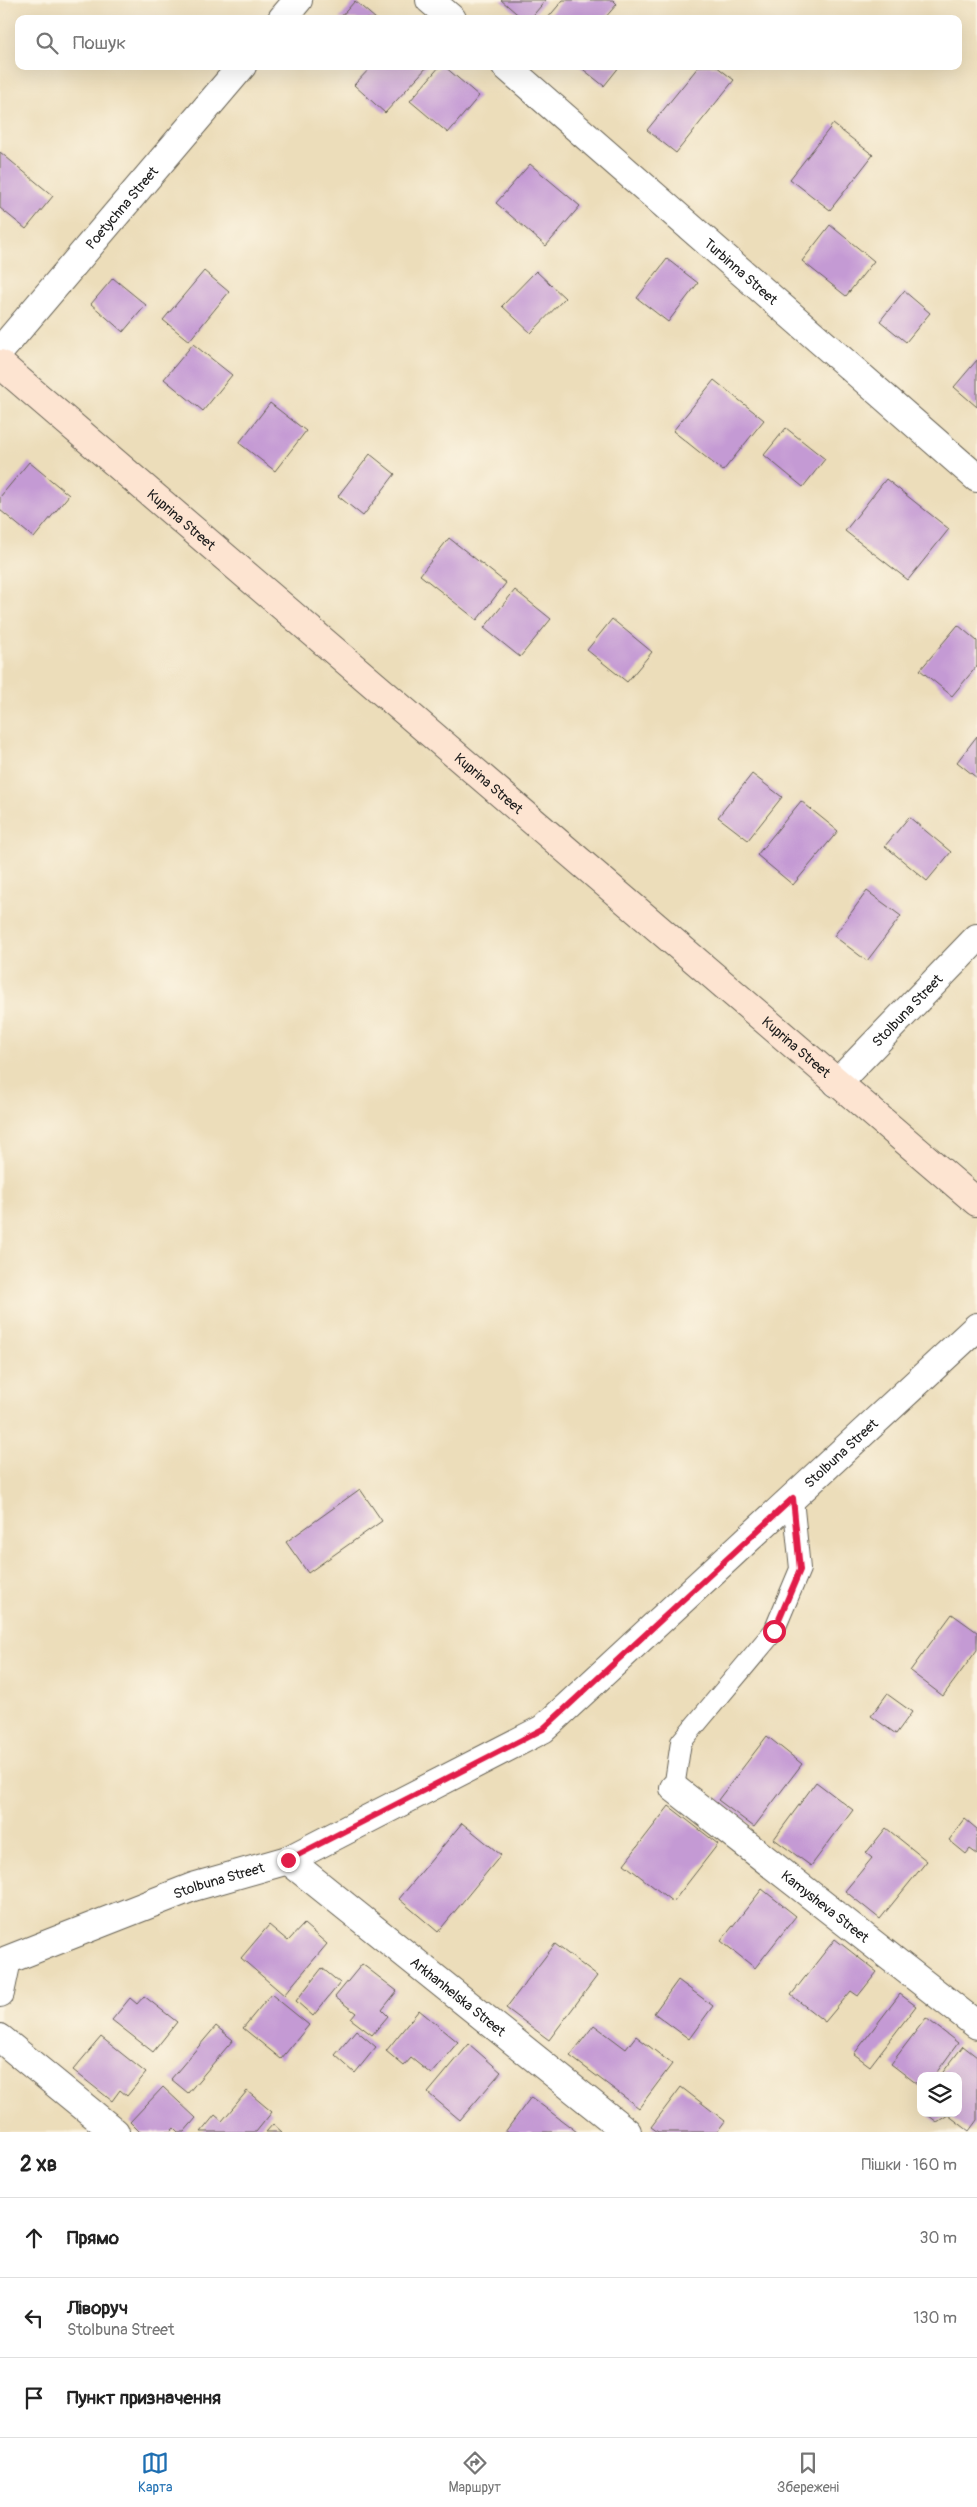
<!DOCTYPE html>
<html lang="uk">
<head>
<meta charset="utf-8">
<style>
	:root { --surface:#fff; --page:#f6f6f6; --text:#222; --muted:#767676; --line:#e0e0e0; --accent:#1f6fb2 }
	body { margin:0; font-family:Pangolin,sans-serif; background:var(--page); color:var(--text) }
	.controls { position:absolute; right:15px; bottom:15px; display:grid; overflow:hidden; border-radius:10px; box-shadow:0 5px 20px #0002 }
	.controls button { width:45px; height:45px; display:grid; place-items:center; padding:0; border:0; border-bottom:1px solid var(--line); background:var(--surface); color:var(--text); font:25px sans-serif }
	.stop { position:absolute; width:15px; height:15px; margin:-11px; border:4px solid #e11d48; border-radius:50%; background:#fff }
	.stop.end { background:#e11d48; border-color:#fff; box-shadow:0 1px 5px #0008 }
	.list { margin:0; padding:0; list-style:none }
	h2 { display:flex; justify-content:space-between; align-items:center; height:65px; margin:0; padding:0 20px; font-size:21px }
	h2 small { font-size:16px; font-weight:400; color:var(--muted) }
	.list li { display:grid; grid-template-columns:32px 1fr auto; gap:15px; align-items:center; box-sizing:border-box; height:80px; padding:0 20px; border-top:1px solid var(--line) }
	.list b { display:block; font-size:19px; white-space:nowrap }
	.list p { margin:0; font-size:16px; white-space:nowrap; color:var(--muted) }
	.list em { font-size:16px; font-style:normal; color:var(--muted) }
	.icon { flex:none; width:28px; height:28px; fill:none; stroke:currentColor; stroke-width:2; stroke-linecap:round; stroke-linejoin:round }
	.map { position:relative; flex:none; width:977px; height:2132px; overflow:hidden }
	.search { position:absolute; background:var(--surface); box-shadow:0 5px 20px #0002; left:15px; right:15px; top:15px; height:55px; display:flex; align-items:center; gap:12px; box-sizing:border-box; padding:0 18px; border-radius:10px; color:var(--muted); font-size:19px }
	.sheet { height:305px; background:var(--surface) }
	nav { display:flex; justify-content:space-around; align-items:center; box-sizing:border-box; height:70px; border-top:1px solid var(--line); background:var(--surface); font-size:14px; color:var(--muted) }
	nav a { display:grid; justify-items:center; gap:2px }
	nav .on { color:var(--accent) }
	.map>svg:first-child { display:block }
</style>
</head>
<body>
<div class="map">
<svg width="977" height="2132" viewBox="0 0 977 2132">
	<rect width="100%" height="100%" fill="#fcf5e5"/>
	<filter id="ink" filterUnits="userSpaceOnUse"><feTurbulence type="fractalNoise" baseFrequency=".02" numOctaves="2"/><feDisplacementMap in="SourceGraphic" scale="10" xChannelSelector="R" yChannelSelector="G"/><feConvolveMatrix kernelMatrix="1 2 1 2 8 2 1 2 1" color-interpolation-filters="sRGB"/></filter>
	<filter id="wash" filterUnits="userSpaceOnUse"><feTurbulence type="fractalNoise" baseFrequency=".0096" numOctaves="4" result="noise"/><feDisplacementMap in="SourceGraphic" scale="20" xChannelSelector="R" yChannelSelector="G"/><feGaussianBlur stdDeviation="1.12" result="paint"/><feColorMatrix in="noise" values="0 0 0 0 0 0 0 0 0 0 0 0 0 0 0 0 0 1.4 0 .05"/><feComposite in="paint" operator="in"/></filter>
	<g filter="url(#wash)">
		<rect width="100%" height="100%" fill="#ecddba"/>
		<g id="blocks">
			<path fill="#c49ad4" d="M501,0H546L530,19H523Z
				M563,0H613L617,4L604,19H547Z
				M355,1L376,19H339Z
				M372,66H428L385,113L354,85Z
				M440,66H444L479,96L448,133L410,101Z
				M579,66H620L604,86Z
				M699,66H716L734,80L676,153L647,130Z
				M833,124L873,155L830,210L790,179Z
				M0,152L53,196L26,229L0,208Z
				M530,164L580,206L546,246L496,203Z
				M830,225L874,261L846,296L802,261Z
				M667,259L698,283L668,322L637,298Z
				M204,271L229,292L189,341L163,320Z
				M536,271L565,298L531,333L502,306Z
				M113,278L146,305L123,332L91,304Z
				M904,291L930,313L906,342L880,321Z
				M193,344L232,375L203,411L164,379Z
				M977,360V407L954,387Z
				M714,380L764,420L723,471L673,431Z
				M270,403L306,431L275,471L239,443Z
				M786,428L825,459L803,487L764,455Z
				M370,454L395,474L363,516L338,496Z
				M29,462L69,495L34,538L0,510V497Z
				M886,479L949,529L908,580L845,531Z
				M449,538L506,583L477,620L420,575Z
				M515,590L551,619L520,657L484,628Z
				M612,619L652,652L627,682L587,650Z
				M958,625L977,641V666L952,696L920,670Z
				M977,736V778L957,762Z
				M752,774L782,797L748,840L718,817Z
				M801,801L838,831L793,885L757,855Z
				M909,817L951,852L927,881L885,846Z
				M867,891L901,916L867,961L834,936Z
				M360,1489L382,1521L308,1573L286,1542Z
				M952,1614L977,1632V1650L943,1696L910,1671Z
				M887,1694L912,1712L896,1734L871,1716Z
				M767,1736L802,1764L754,1827L718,1800Z
				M816,1782L853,1810L811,1866L774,1839Z
				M669,1806L718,1844L673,1902L624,1864Z
				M965,1819L977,1829V1854L970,1849L966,1854L949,1840Z
				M462,1823L501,1855L438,1932L399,1899Z
				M886,1828L927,1861L880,1919L845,1891L872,1858L866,1853Z
				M762,1889L796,1916L755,1968L721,1941Z
				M304,1924L327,1944L284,1995L241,1958L269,1925L288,1941Z
				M835,1939L877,1972L858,1996L851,1991L825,2022L791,1995Z
				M555,1944L597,1976L549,2040L506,2008Z
				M362,1964L397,1991L382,2010L388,2016L372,2035L351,2019L356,2013L335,1997Z
				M322,1968L340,1983L313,2016L296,2001Z
				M678,1980L713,2006L689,2039L654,2013Z
				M271,1994L309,2025L281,2059L243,2028Z
				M900,1994L916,2006L870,2066L854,2054Z
				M144,1996L177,2022L153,2052L112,2020L130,1998L137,2004Z
				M419,2010L458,2042L431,2074L411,2058L404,2066L386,2051Z
				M926,2018L958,2043L934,2076H921V2087L891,2064Z
				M594,2025L626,2049L636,2036L672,2064L639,2108L570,2056Z
				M216,2026L233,2040L188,2093L171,2079Z
				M356,2030L376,2047L355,2073L335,2055Z
				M101,2037L146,2073L127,2096L120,2090L112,2101L73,2070Z
				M469,2044L501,2072L460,2120L428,2093Z
				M963,2046L977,2057V2120L969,2131L948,2115L937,2122L925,2113H958V2076H940Z
				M163,2087L196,2118L184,2132H178L174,2128L170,2132H140L130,2122Z
				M681,2087L725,2121L717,2132H658L651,2127Z
				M247,2091L272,2112L256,2132H201L215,2115L222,2121Z
				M531,2097L577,2132H505Z
				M273,2124L282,2132H266Z"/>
		</g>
	</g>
	<g filter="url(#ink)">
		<use href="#blocks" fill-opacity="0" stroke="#656053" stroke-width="1"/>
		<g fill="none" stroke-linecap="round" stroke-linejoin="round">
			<g stroke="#656053" stroke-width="22">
				<path id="service" d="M674,1788L681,1742L774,1631L800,1569L793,1499"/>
			</g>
			<g stroke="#656053" stroke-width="30">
				<g id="minor">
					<path d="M430,0L452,19"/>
					<path d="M282,19L298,0"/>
					<path id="s1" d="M506,66L977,478"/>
					<path id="s2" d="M0,351L242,66"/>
					<path id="s3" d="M837,1083L977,938"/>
					<path id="s4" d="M674,1788L977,2025"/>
					<path id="s5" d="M288,1860L627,2132"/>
					<path id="s6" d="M0,1993L7,1960L193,1887L288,1860L543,1729L977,1327"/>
					<path d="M0,2038L115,2132"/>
				</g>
			</g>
			<g stroke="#656053" stroke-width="30">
				<g id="secondary">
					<path id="s7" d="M0,364L977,1202"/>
				</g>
			</g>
			<use href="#service" stroke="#fff" stroke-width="20"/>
			<use href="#minor" stroke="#fff" stroke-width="28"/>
			<use href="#secondary" stroke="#fde4d1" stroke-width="28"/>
		</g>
	</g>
	<g fill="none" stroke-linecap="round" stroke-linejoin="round" filter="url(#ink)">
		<path stroke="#e11d48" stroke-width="6" d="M288,1860L543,1729L793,1498L800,1570L774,1631"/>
	</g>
	<g text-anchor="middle" stroke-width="4" stroke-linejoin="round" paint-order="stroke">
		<g font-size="14" fill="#1c1c1c" stroke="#fcf5e5">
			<text dy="5" stroke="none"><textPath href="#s2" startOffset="188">Poetychna Street</textPath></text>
			<text dy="5" stroke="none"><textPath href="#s1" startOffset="312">Turbinna Street</textPath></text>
			<text dy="5" stroke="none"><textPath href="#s7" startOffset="239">Kuprina Street</textPath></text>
			<text dy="5" stroke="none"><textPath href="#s7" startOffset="644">Kuprina Street</textPath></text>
			<text dy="5" stroke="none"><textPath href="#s3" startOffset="101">Stolbuna Street</textPath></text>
			<text dy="5" stroke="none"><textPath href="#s7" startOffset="1049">Kuprina Street</textPath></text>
			<text dy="5" stroke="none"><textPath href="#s6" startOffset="1025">Stolbuna Street</textPath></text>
			<text dy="5" stroke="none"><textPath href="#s6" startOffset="260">Stolbuna Street</textPath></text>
			<text dy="5" stroke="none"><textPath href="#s4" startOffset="192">Kamysheva Street</textPath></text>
			<text dy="5" stroke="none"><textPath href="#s5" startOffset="218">Arkhanhelska Street</textPath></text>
		</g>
	</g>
</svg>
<div class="controls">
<button><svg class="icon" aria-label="layers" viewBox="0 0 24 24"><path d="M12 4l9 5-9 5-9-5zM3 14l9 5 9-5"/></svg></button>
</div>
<div class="stop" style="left:774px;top:1631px"></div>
<div class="stop end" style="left:288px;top:1860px"></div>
<div class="search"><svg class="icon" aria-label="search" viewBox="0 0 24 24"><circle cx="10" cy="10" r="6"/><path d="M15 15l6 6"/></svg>Пошук</div>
</div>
<section class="sheet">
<h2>2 хв<small>Пішки · 160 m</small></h2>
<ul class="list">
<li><svg class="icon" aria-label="ahead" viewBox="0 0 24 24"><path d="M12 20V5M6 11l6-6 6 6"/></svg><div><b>Прямо</b></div><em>30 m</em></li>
<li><svg class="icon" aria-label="left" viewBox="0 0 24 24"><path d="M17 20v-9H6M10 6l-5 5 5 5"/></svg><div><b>Ліворуч</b><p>Stolbuna Street</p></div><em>130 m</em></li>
<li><svg class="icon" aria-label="arrive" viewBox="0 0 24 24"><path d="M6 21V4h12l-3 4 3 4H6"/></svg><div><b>Пункт призначення</b></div></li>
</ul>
</section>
<nav>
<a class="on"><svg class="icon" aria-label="map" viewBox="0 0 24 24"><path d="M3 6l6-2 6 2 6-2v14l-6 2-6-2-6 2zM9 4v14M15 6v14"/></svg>Карта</a>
<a><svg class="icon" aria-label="directions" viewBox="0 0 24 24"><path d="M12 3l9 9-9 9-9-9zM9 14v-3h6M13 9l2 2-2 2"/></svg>Маршрут</a>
<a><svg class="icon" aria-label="saved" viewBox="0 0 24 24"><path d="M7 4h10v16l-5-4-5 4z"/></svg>Збережені</a>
</nav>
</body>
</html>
